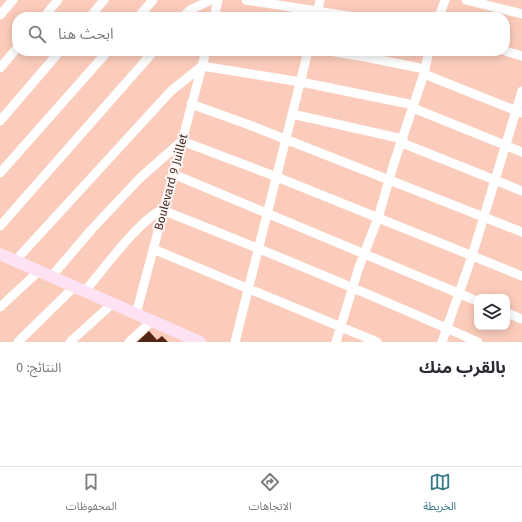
<!DOCTYPE html>
<html lang="ar">
<head>
<meta charset="utf-8">
<style>
	:root { --surface:#fff; --page:#f7f7f7; --text:#2b2b33; --muted:#7c7c81; --line:#e1e1e2; --accent:#37788b }
	body { margin:0; font-family:"Fira Sans","Noto Sans Arabic",sans-serif; background:var(--page); color:var(--text); direction:rtl }
	.controls { position:absolute; right:12px; bottom:12px; display:grid; overflow:hidden; border-radius:8px; box-shadow:0 2px 10px #0003 }
	.controls button { width:36px; height:36px; display:grid; place-items:center; padding:0; border:0; border-bottom:1px solid var(--line); background:var(--surface); color:var(--text); font:20px sans-serif }
	.list { margin:0; padding:0; list-style:none }
	h2 { display:flex; justify-content:space-between; align-items:center; height:52px; margin:0; padding:0 16px; font-size:17px }
	h2 small { font-size:13px; font-weight:400; color:var(--muted) }
	.icon { flex:none; width:22px; height:22px; fill:none; stroke:currentColor; stroke-width:2; stroke-linecap:round; stroke-linejoin:round }
	.map { position:relative; flex:none; width:522px; height:342px; overflow:hidden; direction:ltr }
	.search { position:absolute; background:var(--surface); box-shadow:0 2px 10px #0003; left:12px; right:12px; top:12px; height:44px; display:flex; align-items:center; gap:10px; box-sizing:border-box; padding:0 14px; border-radius:16px; color:var(--muted); font-size:15px }
	.sheet { height:124px; background:var(--surface) }
	nav { display:flex; justify-content:space-around; align-items:center; box-sizing:border-box; height:56px; border-top:1px solid var(--line); background:var(--surface); font-size:11px; color:var(--muted) }
	nav a { display:grid; justify-items:center; gap:2px }
	nav .on { color:var(--accent) }
	.map>svg:first-child { display:block }
</style>
</head>
<body>
<div class="map">
<svg width="522" height="342" viewBox="0 0 522 342">
	<rect width="100%" height="100%" fill="#fbccbb"/>
	<path fill="#512413" d="M149,331L157,340L162,336L168,342H137Z"/>
	<g fill="none" stroke-linecap="round" stroke-linejoin="round">
		<path stroke="#fff" stroke-width="9" d="M246,0L355,17
			M466,0L522,14
			M0,15L13,0
			M44,17L58,0
			M90,17L104,0
			M138,17L153,0
			M183,17L190,10L211,0
			M214,17L218,0
			M316,17L320,0
			M439,17L445,0
			M329,51L365,57L425,69L424,74L522,113
			M505,51L522,56
			M0,68L17,48
			M425,69L429,51
			M191,104L244,123L522,232
			M413,108L522,152
			M292,114L403,139
			M0,121L60,51
			M402,143L522,191
			M0,173L108,51
			M173,174L477,301
			M0,226L154,51
			M153,249L377,342
			M15,261L171,91L202,66L301,82L414,105
			M51,277L92,229L140,178L182,141L277,177L522,276
			M85,291C103,270 139,220 162,210C269,252 374,296 478,342
			M0,307L38,272
			M507,313L522,319
			M136,314L206,51
			M18,342L74,287
			M70,342L112,304
			M129,342L152,321
			M235,342L308,51
			M336,342L359,267L378,218L394,163L424,74
			M442,342L472,256L522,91"/>
		<path stroke="#fde2f4" stroke-width="12" d="M0,254L200,342"/>
	</g>
	<g text-anchor="middle" stroke-width="4" stroke-linejoin="round" paint-order="stroke">
		<g font-size="12" fill="#4b332b" stroke="#fef7f5">
			<text transform="translate(171 182) rotate(-75)" y="4">Boulevard 9 Juillet</text>
		</g>
	</g>
</svg>
<div class="controls">
<button><svg class="icon" aria-label="layers" viewBox="0 0 24 24"><path d="M12 4l9 5-9 5-9-5zM3 14l9 5 9-5"/></svg></button>
</div>
<div class="search"><svg class="icon" aria-label="search" viewBox="0 0 24 24"><circle cx="10" cy="10" r="6"/><path d="M15 15l6 6"/></svg>ابحث هنا</div>
</div>
<section class="sheet">
<h2>بالقرب منك<small>النتائج: 0</small></h2>
<ul class="list">
</ul>
</section>
<nav>
<a class="on"><svg class="icon" aria-label="map" viewBox="0 0 24 24"><path d="M3 6l6-2 6 2 6-2v14l-6 2-6-2-6 2zM9 4v14M15 6v14"/></svg>الخريطة</a>
<a><svg class="icon" aria-label="directions" viewBox="0 0 24 24"><path d="M12 3l9 9-9 9-9-9zM9 14v-3h6M13 9l2 2-2 2"/></svg>الاتجاهات</a>
<a><svg class="icon" aria-label="saved" viewBox="0 0 24 24"><path d="M7 4h10v16l-5-4-5 4z"/></svg>المحفوظات</a>
</nav>
</body>
</html>
